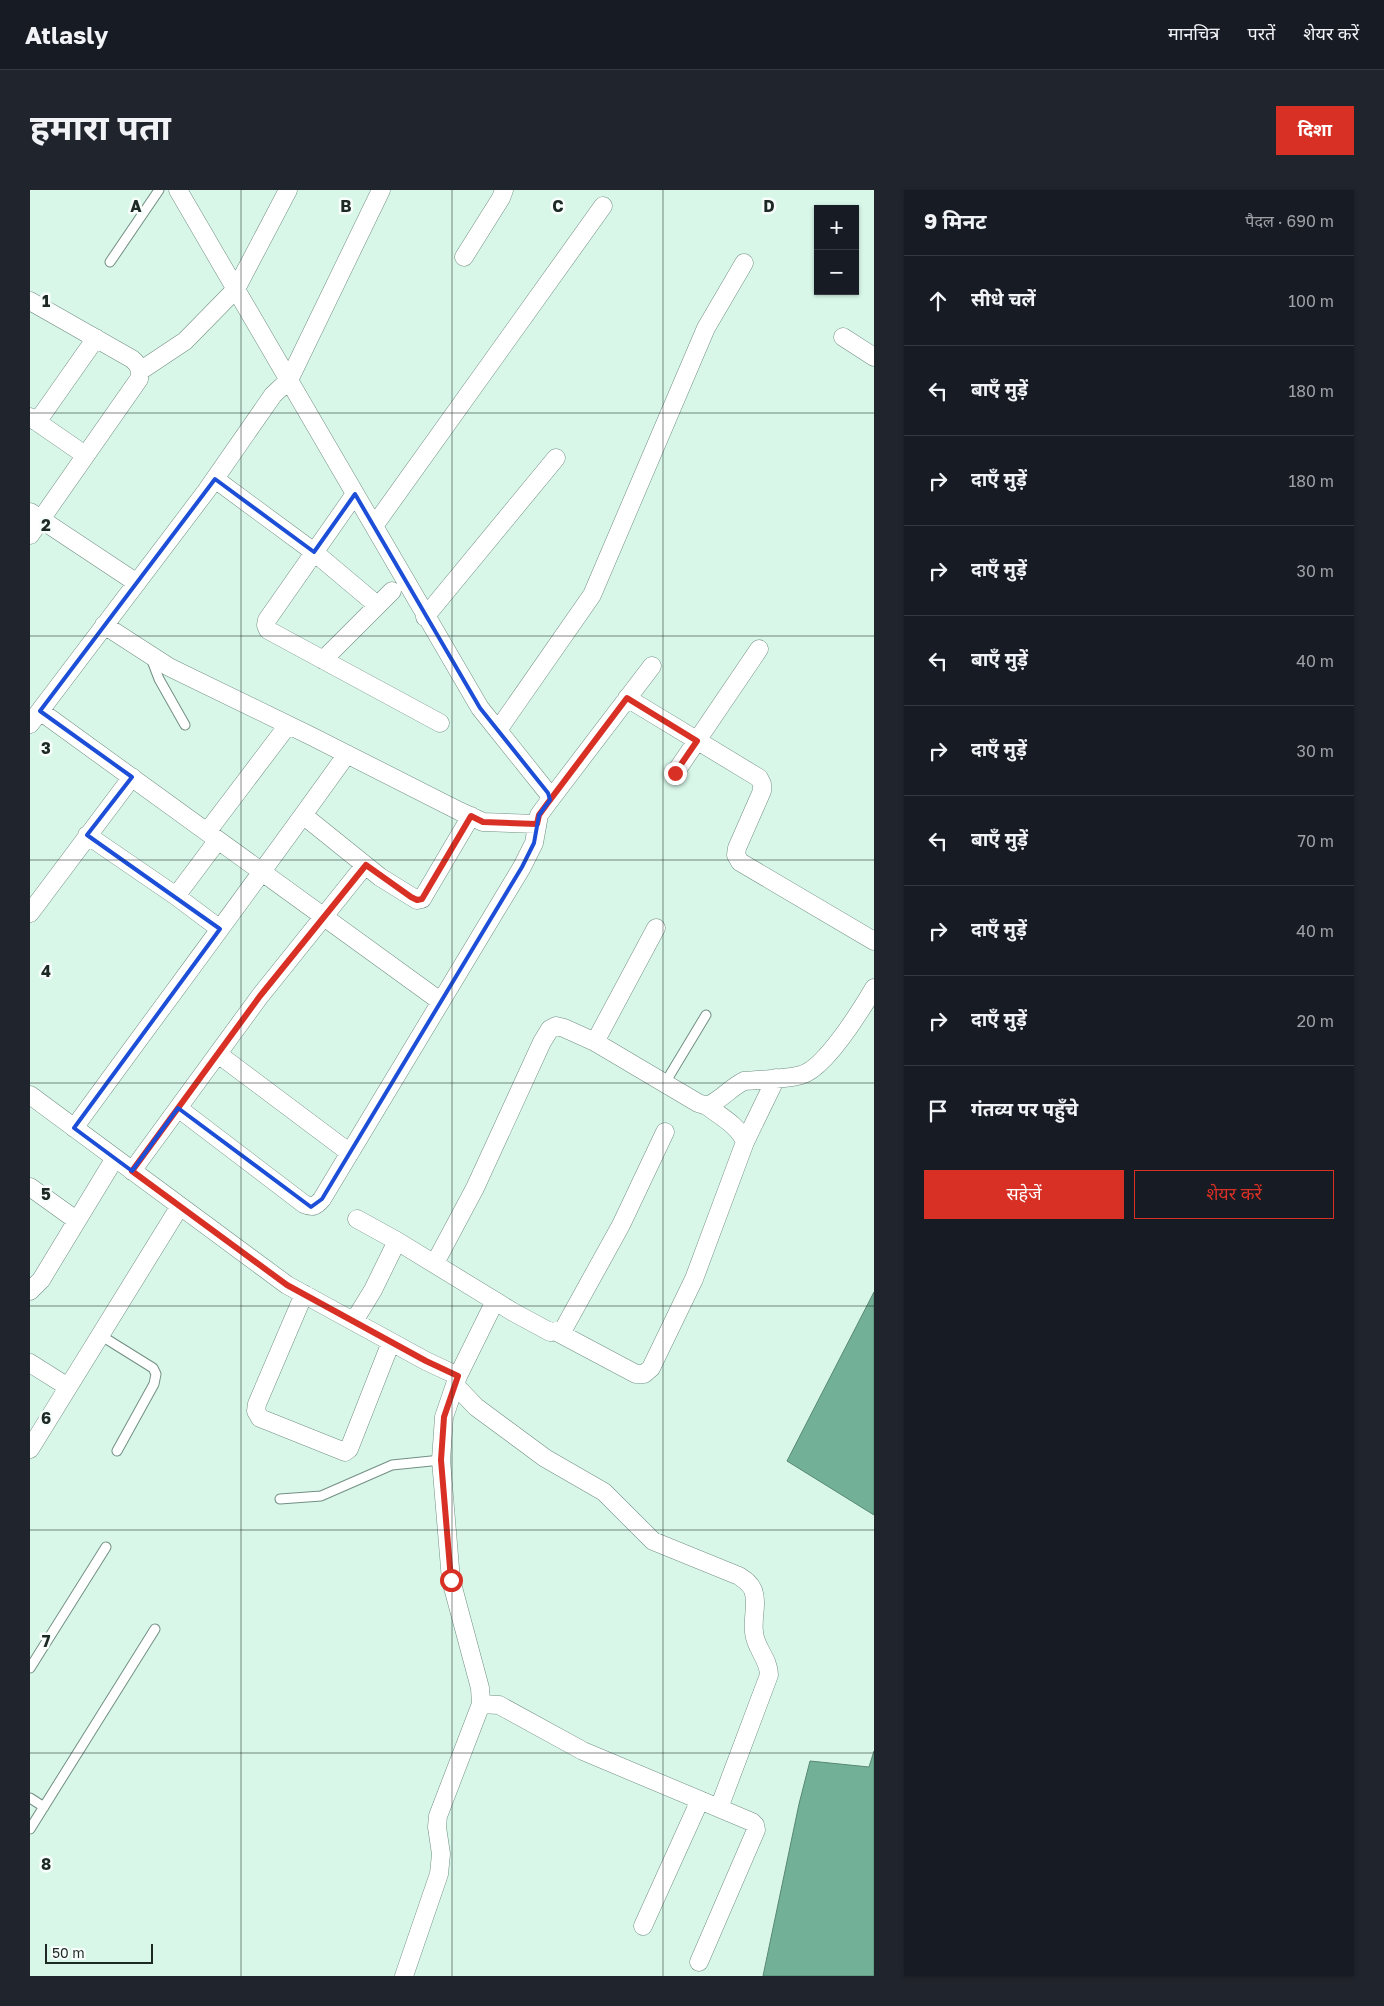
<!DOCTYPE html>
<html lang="hi">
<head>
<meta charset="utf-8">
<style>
	:root { --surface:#171b24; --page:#20242c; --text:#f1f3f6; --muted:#9ea1a6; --line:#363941; --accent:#d93025 }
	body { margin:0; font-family:"Golos Text","Noto Sans Devanagari",sans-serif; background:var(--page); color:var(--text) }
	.controls { position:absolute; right:15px; top:15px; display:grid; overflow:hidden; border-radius:0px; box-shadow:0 1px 4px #0004 }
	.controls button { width:45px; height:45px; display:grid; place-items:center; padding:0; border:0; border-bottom:1px solid var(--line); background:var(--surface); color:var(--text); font:25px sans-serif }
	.scale { position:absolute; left:15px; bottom:12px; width:108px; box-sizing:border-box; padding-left:5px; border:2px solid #1d2924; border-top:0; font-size:14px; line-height:18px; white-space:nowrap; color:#1d2924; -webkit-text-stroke:4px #f7fefb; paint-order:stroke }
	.stop { position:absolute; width:15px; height:15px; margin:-11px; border:4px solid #d93025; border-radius:50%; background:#fff }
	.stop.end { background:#d93025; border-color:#fff; box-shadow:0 1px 5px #0008 }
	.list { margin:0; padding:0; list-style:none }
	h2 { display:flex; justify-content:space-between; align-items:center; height:65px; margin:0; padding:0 20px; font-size:21px }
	h2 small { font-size:16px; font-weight:400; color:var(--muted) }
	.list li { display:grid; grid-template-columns:32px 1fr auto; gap:15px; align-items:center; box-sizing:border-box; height:90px; padding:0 20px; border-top:1px solid var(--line) }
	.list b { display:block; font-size:19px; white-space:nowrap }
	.list em { font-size:16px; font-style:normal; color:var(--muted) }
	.actions { display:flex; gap:10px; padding:15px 20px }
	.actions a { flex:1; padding:11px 0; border:1px solid var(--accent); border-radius:0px; text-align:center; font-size:18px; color:var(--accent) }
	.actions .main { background:var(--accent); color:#fff }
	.icon { flex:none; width:28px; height:28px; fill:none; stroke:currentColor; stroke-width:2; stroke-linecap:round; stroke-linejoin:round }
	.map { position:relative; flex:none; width:844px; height:1786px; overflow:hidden; border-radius:0px }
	header { display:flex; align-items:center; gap:30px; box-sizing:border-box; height:70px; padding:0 25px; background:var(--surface); border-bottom:1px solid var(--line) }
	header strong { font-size:24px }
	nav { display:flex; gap:28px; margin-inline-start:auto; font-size:18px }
	.intro { display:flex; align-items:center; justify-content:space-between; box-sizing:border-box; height:120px; padding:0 30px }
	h1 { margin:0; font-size:35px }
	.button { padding:12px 22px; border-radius:0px; background:var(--accent); color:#fff; font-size:18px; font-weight:700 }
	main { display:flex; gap:30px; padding:0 30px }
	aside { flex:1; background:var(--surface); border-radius:0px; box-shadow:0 1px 4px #0004 }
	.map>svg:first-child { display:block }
</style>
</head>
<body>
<header>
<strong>Atlasly</strong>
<nav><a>मानचित्र</a><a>परतें</a><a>शेयर करें</a></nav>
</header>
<div class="intro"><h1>हमारा पता</h1><a class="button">दिशा</a></div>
<main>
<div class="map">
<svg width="844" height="1786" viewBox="0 0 844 1786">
	<rect width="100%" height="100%" fill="#d8f7e9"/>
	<path fill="#72b198" stroke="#588875" d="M844,1102V1325L757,1271Z
		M844,1561V1786H733L769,1614L780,1571L839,1577Z"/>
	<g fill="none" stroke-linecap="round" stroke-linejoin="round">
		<g stroke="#728f83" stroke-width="11">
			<path id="service" d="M80,72L129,0
				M121,468L129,489L155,535
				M635,893L676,825
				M70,1145L123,1178L126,1184L124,1194L87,1261
				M250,1309L291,1306L362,1275L411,1270
				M0,1478L76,1357
				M0,1608L14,1617
				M0,1639L125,1439"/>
		</g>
		<g stroke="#728f83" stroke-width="19">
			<path id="minor" d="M148,0L450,518L518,603L520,610L509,625L504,653L492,677L292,1009C286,1016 283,1018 274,1014L148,918
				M434,67L471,8L474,0
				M0,111L102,169C109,175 111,179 109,189L0,345
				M813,147L844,167
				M110,181L155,151L206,99L258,0
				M0,227L55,265
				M7,232L66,148
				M185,289L284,362L347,415
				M325,304L237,430L236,435L238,440L410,533
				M0,322L107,393
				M344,336L573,16
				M395,427L526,268
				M74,435L139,477L281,546L429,621L453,632L507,634
				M293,470L362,401
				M597,508L729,588L732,594V601L707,658L706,665L710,672L844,751
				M10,521L410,811
				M0,534L177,300L243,205L259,190L351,0
				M468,540L562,405L676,138L714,73
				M645,583L729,459
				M520,610L622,476
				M273,625L350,687L387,710L392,709L441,626
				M177,642L258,535
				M57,645L146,706L190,739
				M146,706L188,650
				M0,723L102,587
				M565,852L626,738
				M188,864L320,963
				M0,905L257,1095L396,1171L428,1186
				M677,916C690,926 709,936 715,952
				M44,938C135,813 227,690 317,564
				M102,981L230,806L335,675
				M0,997L46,1030
				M327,1029L367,1051
				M405,1073L445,998L512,852L520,839L526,836L534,838L565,852L668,913L677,916C691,910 700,898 714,891C732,889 753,890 771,885C795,879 831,820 844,798
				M0,1101L11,1090L85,968
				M274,1104L227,1214L226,1221L230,1228L315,1262L319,1259L361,1152
				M324,1131L343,1100L367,1051L483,1122L520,1142L533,1140L591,1035L635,942
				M527,1142L606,1184H614L621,1178L664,1089L715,952L746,888
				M0,1173L38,1197
				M425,1195L446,1217L515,1268L574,1302L623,1351L709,1386C715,1390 720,1393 723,1400C728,1413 722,1429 724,1442C725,1458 739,1469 739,1485L689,1618
				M0,1259L150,1016
				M451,1514L469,1515L553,1561L722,1632L725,1635L726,1640L669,1772
				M613,1736L670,1610
				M374,1786L409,1684L411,1664L407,1637L408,1626L451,1514L450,1498L421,1390L411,1270L414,1227L428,1186L465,1111"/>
		</g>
		<use href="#service" stroke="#fff" stroke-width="9"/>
		<use href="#minor" stroke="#fff" stroke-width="18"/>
	</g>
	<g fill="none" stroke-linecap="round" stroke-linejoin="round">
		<path stroke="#d93025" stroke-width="6" d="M421,1390L411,1270L414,1227L428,1186L396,1171L257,1095L102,981L230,806L336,675L381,707L387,710L392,709L441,626L453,632L507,634L509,625L517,614L597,508L667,551L645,583"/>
	</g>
	<path fill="none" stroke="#1d4ed8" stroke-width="4" stroke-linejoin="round" d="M185,289L284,362L325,304L450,518L518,603L520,610L509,625L504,653L492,677L292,1009L281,1017L148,918L102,981L44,938L190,739L57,645L102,587L10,521Z"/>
	<path fill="none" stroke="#1d2924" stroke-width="1" stroke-opacity="0.55" d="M211,0V1786M422,0V1786M633,0V1786M0,223H844M0,446H844M0,670H844M0,893H844M0,1116H844M0,1340H844M0,1563H844"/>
	<g font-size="16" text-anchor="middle" font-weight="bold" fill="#1d2924" stroke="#f7fefb" stroke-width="5" stroke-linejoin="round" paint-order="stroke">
		<text x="106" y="22">A</text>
		<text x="316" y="22">B</text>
		<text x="528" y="22">C</text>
		<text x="739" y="22">D</text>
		<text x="16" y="117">1</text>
		<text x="16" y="341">2</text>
		<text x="16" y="564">3</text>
		<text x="16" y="787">4</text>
		<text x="16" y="1010">5</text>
		<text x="16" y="1234">6</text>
		<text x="16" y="1457">7</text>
		<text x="16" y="1680">8</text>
	</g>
</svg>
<div class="controls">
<button>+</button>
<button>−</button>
</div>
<div class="scale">50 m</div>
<div class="stop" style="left:421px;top:1390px"></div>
<div class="stop end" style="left:645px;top:583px"></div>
</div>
<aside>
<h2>9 मिनट<small>पैदल · 690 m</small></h2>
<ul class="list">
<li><svg class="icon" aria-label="ahead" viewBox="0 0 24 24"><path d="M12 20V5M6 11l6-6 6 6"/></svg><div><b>सीधे चलें</b></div><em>100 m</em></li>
<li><svg class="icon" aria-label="left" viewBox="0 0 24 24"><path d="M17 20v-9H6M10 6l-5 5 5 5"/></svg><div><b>बाएँ मुड़ें</b></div><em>180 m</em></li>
<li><svg class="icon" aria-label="right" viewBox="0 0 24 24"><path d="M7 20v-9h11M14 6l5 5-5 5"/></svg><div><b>दाएँ मुड़ें</b></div><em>180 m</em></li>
<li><svg class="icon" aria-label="right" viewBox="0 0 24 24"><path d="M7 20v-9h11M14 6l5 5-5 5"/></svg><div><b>दाएँ मुड़ें</b></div><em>30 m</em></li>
<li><svg class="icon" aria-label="left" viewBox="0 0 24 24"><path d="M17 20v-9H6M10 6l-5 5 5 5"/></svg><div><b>बाएँ मुड़ें</b></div><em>40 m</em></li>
<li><svg class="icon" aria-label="right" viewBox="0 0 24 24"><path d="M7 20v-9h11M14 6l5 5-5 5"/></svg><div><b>दाएँ मुड़ें</b></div><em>30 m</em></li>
<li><svg class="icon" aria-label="left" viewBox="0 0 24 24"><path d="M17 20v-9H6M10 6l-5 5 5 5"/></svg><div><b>बाएँ मुड़ें</b></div><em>70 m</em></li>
<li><svg class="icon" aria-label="right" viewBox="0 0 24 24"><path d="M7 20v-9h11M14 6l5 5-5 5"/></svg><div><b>दाएँ मुड़ें</b></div><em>40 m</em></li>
<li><svg class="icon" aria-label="right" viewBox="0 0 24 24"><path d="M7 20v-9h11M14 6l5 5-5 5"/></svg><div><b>दाएँ मुड़ें</b></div><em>20 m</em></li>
<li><svg class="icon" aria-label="arrive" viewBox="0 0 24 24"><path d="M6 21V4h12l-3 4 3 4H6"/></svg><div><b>गंतव्य पर पहुँचे</b></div></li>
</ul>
<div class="actions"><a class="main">सहेजें</a><a>शेयर करें</a></div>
</aside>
</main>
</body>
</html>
